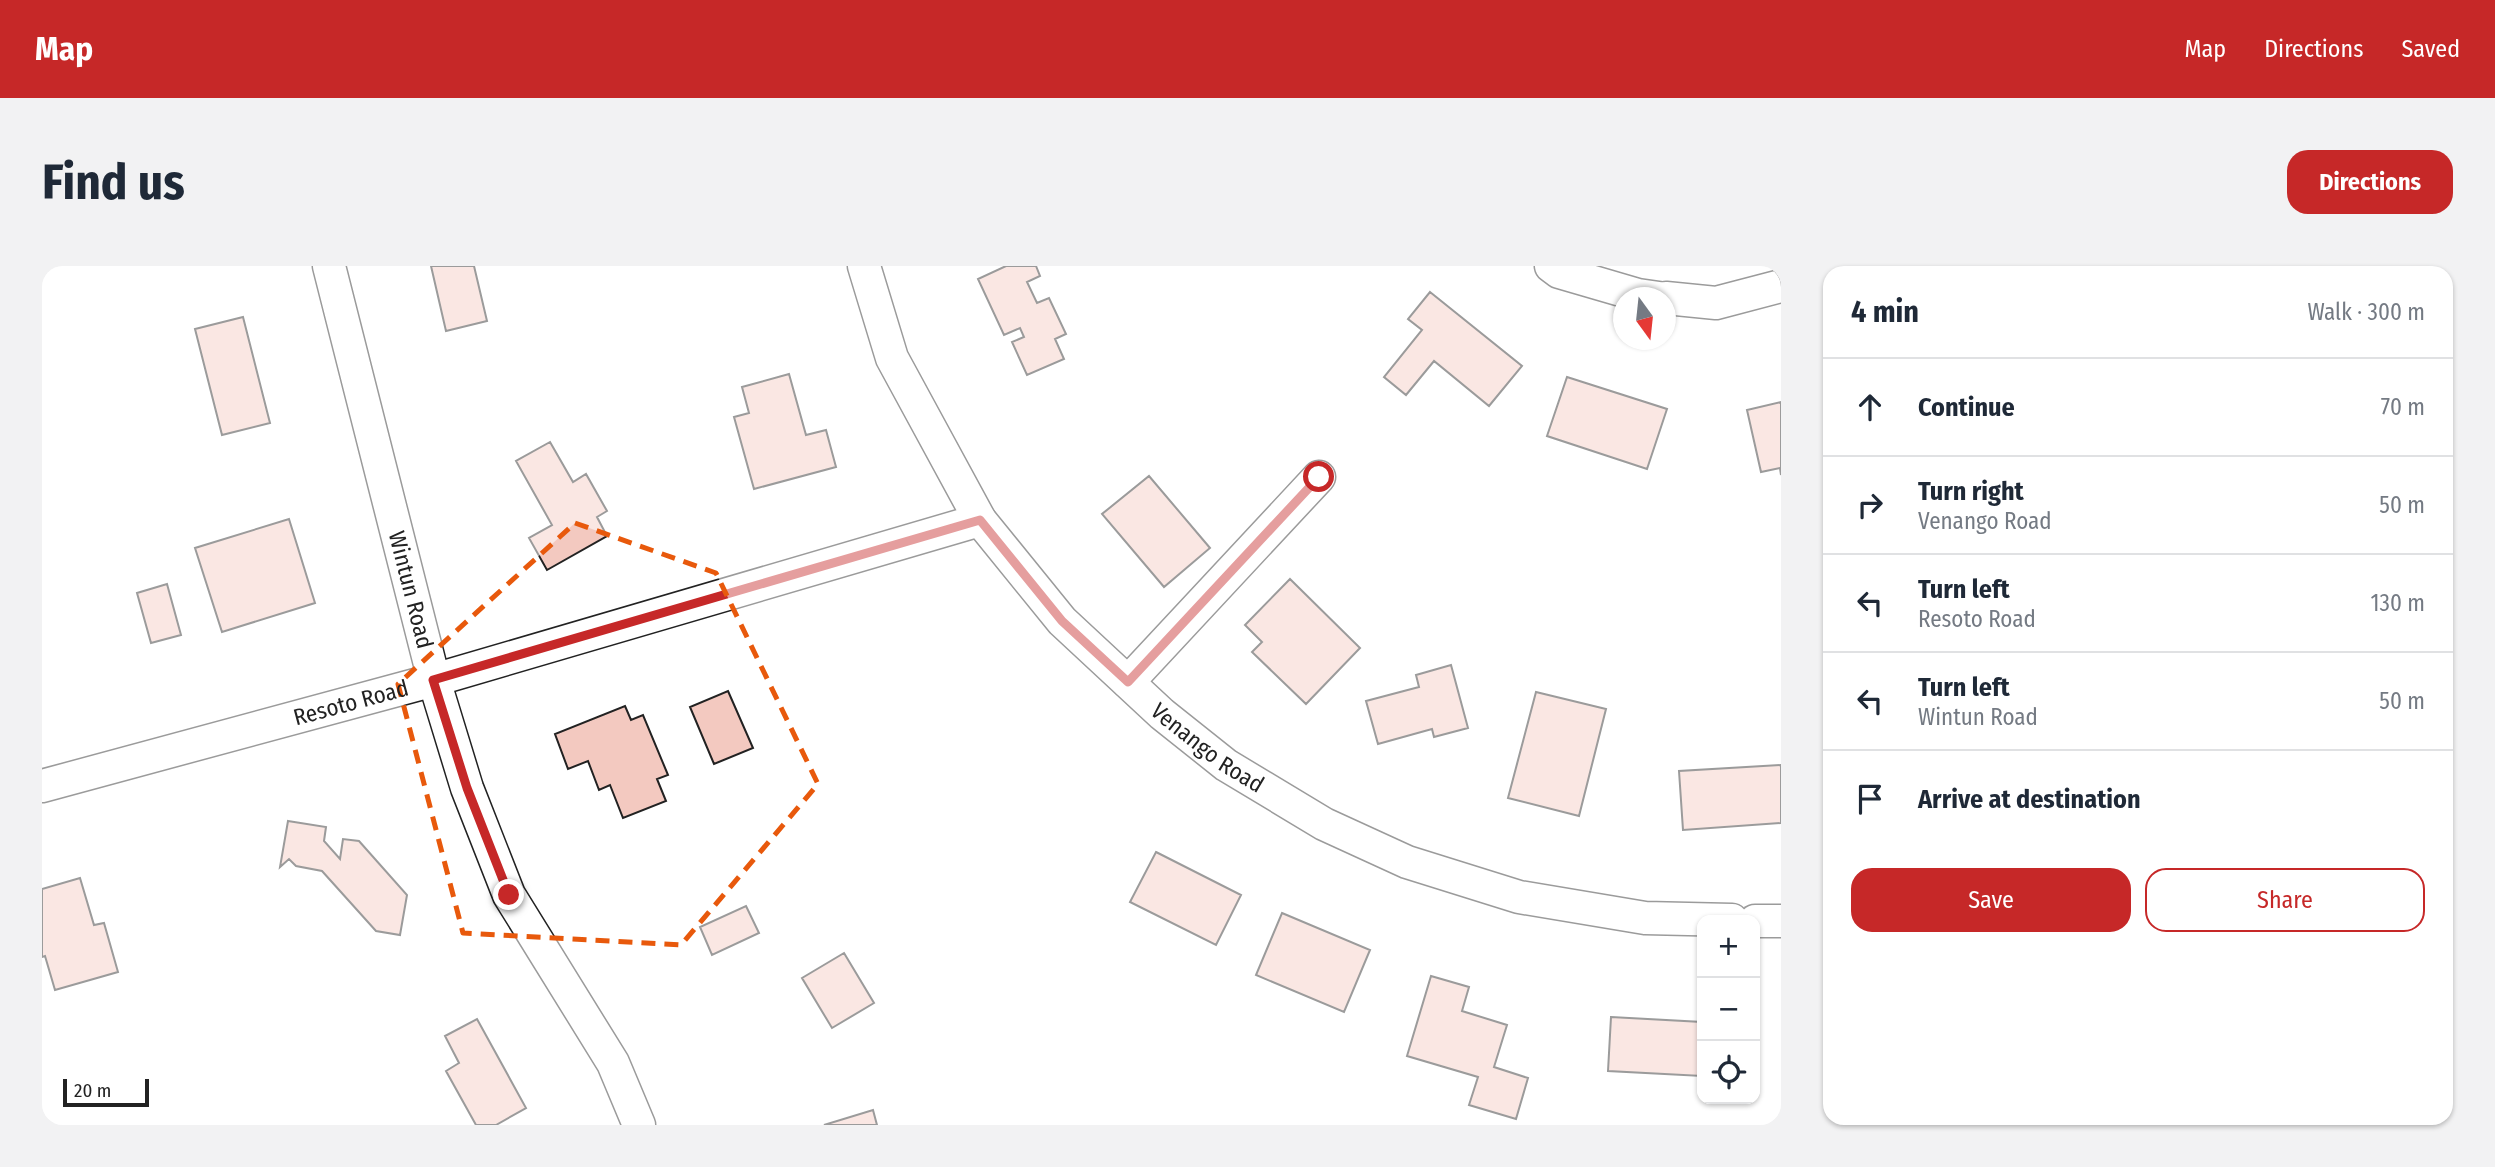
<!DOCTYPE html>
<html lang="en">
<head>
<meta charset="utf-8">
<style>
	:root { --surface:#fff; --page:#f2f2f3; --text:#1f2937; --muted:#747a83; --line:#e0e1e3; --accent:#c62828 }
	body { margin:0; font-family:"Fira Sans Condensed",sans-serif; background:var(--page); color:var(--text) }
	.controls { position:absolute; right:21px; bottom:21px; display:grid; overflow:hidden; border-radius:14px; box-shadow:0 2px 5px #0004 }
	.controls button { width:63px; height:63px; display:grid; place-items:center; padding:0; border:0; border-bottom:2px solid var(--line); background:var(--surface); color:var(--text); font:35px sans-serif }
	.compass { position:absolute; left:1571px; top:21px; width:63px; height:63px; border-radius:50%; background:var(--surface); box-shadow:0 2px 5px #0004; rotate:165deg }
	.scale { position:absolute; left:21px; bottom:18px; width:86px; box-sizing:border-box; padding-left:7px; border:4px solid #222; border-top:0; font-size:19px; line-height:24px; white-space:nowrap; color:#222; -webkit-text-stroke:5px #fff; paint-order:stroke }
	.stop { position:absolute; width:21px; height:21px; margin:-16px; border:5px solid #c62828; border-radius:50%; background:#fff }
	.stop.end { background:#c62828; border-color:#fff; box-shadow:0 2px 7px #0008 }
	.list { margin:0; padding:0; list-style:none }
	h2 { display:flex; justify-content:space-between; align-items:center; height:91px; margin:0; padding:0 28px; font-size:30px }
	h2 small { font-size:23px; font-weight:400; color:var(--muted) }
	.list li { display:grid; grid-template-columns:46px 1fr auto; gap:21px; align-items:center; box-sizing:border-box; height:98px; padding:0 28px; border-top:2px solid var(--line) }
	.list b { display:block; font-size:26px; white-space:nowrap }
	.list p { margin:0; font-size:23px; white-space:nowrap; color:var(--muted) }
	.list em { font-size:23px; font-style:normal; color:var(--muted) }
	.actions { display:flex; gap:14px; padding:21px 28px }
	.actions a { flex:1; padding:16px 0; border:2px solid var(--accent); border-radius:21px; text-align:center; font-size:24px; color:var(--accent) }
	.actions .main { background:var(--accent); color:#fff }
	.icon { flex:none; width:38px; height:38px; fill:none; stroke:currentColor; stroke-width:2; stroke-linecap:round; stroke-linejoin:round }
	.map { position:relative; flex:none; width:1739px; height:859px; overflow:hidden; border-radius:21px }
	header { display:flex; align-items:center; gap:42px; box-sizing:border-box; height:98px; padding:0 35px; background:var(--accent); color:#fff }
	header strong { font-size:33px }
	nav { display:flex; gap:38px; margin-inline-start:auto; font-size:24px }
	.intro { display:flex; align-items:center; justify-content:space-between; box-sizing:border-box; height:168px; padding:0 42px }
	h1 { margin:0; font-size:49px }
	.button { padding:18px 32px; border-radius:21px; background:var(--accent); color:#fff; font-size:24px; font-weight:700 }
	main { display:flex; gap:42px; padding:0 42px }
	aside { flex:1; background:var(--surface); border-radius:21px; box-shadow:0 2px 5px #0004 }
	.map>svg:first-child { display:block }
</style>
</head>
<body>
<header>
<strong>Map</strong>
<nav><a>Map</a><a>Directions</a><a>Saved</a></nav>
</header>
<div class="intro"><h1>Find us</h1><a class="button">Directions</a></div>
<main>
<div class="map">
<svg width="1739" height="859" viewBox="0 0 1739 859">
	<rect width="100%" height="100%" fill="#fff"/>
	<path fill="#f3c9c0" stroke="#222" stroke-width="2" d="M389,0H432L445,55L404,65Z
		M964,0H994L998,10L985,16L995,37L1007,32L1024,68L1013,73L1022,93L985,109L970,76L982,71L978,62L962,69L936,13Z
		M1388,26L1480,100L1447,140L1392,95L1364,129L1342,111L1380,64L1366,53Z
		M201,51L228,157L180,169L153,63Z
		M747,108L764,169L784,164L794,201L712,223L692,151L707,147L700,121Z
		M1525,111L1625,143L1605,203L1505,170Z
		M1739,136V209L1738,202L1719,206L1705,144Z
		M508,176L531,216L544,208L565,245L555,251L565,270L505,304L487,272L510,259L474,195Z
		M1107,210L1168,282L1122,321L1060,248Z
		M247,253L273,337L180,366L153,282Z
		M1248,313L1318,382L1264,438L1210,386L1220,376L1203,359Z
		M125,318L139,369L109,377L95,327Z
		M1409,399L1426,462L1392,471L1390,463L1336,478L1324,435L1377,421L1374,409Z
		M686,425L711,482L672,498L648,441Z
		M1494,426L1564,443L1537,550L1466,532Z
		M583,440L589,454L601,449L626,509L615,513L624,535L581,552L568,519L557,524L546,495L526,503L513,468Z
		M1739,499V557L1641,564L1637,505Z
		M246,555L284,561L282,575L298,593L301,573L317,575L365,629L358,669L334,665L280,605L254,600L247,593L238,601Z
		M1114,586L1199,629L1174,679L1088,636Z
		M38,612L52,659L62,657L76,706L13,724L3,690L0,691V623Z
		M704,640L717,667L670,689L658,661Z
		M1240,647L1328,684L1302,746L1214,709Z
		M802,687L832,737L790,762L760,712Z
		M1389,710L1427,721L1420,745L1465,759L1452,801L1486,812L1474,853L1427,839L1436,811L1365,790Z
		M1569,751L1660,756V810L1566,805Z
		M435,753L484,842L454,859H434L404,805L417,797L403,770Z
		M831,844L835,859H782Z"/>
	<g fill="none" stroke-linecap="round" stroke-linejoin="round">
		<g stroke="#222" stroke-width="35">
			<g id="minor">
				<path id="s1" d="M287,0L392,414L425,522L467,629L571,797L597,859"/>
				<path id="s2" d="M822,0L850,92L938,254L1020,355L1120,448L1184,499L1282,558L1365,596L1477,631L1603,652L1690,654"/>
				<path d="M1509,0L1517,6L1596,29L1617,32"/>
				<path d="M1624,32L1674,37L1739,20"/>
				<path d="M1086,416L1277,211"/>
				<path id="s3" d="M0,520L392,414L938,254"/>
				<path d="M1713,655H1739"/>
			</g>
		</g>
		<use href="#minor" stroke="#fff" stroke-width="32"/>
	</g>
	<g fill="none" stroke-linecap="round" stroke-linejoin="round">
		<path stroke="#c62828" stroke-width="9" d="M467,629L425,522L391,414L938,254L1020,355L1086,416L1277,211"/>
	</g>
	<path d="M0 0H1739V859H0ZM533,257L674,307L776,518L639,679L421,667L356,418Z" fill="#fff" fill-opacity=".55" fill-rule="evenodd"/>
	<path fill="none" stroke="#e8590c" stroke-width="5" stroke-dasharray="14 9" stroke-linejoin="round" d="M533,257L674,307L776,518L639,679L421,667L356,418Z"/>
	<g text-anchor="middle" stroke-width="5" stroke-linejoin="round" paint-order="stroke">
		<g font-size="23" fill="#222" stroke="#fff">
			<text dy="8" stroke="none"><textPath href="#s1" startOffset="334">Wintun Road</textPath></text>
			<text dy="8" stroke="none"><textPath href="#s3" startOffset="320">Resoto Road</textPath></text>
			<text dy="8" stroke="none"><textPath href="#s2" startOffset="604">Venango Road</textPath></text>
		</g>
	</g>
</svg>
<div class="controls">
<button>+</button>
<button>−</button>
<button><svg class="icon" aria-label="locate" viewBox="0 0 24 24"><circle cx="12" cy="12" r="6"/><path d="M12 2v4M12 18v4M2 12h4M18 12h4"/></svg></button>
</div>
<svg class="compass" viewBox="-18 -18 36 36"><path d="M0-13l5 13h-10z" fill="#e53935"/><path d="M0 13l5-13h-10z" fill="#747a83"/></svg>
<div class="scale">20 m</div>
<div class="stop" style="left:1277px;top:211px"></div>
<div class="stop end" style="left:467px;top:629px"></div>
</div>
<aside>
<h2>4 min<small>Walk · 300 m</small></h2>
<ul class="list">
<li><svg class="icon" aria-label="ahead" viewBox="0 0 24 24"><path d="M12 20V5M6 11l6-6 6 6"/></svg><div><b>Continue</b></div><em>70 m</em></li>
<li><svg class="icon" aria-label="right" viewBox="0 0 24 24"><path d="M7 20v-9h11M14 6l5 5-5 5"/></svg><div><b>Turn right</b><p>Venango Road</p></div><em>50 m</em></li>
<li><svg class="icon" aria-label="left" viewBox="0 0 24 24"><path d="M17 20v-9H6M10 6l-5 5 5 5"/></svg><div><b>Turn left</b><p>Resoto Road</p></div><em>130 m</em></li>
<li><svg class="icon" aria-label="left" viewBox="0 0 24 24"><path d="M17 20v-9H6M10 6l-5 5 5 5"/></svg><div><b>Turn left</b><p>Wintun Road</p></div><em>50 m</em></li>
<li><svg class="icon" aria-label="arrive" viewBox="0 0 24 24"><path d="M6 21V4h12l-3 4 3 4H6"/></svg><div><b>Arrive at destination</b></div></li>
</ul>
<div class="actions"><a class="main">Save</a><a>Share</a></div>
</aside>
</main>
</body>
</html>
